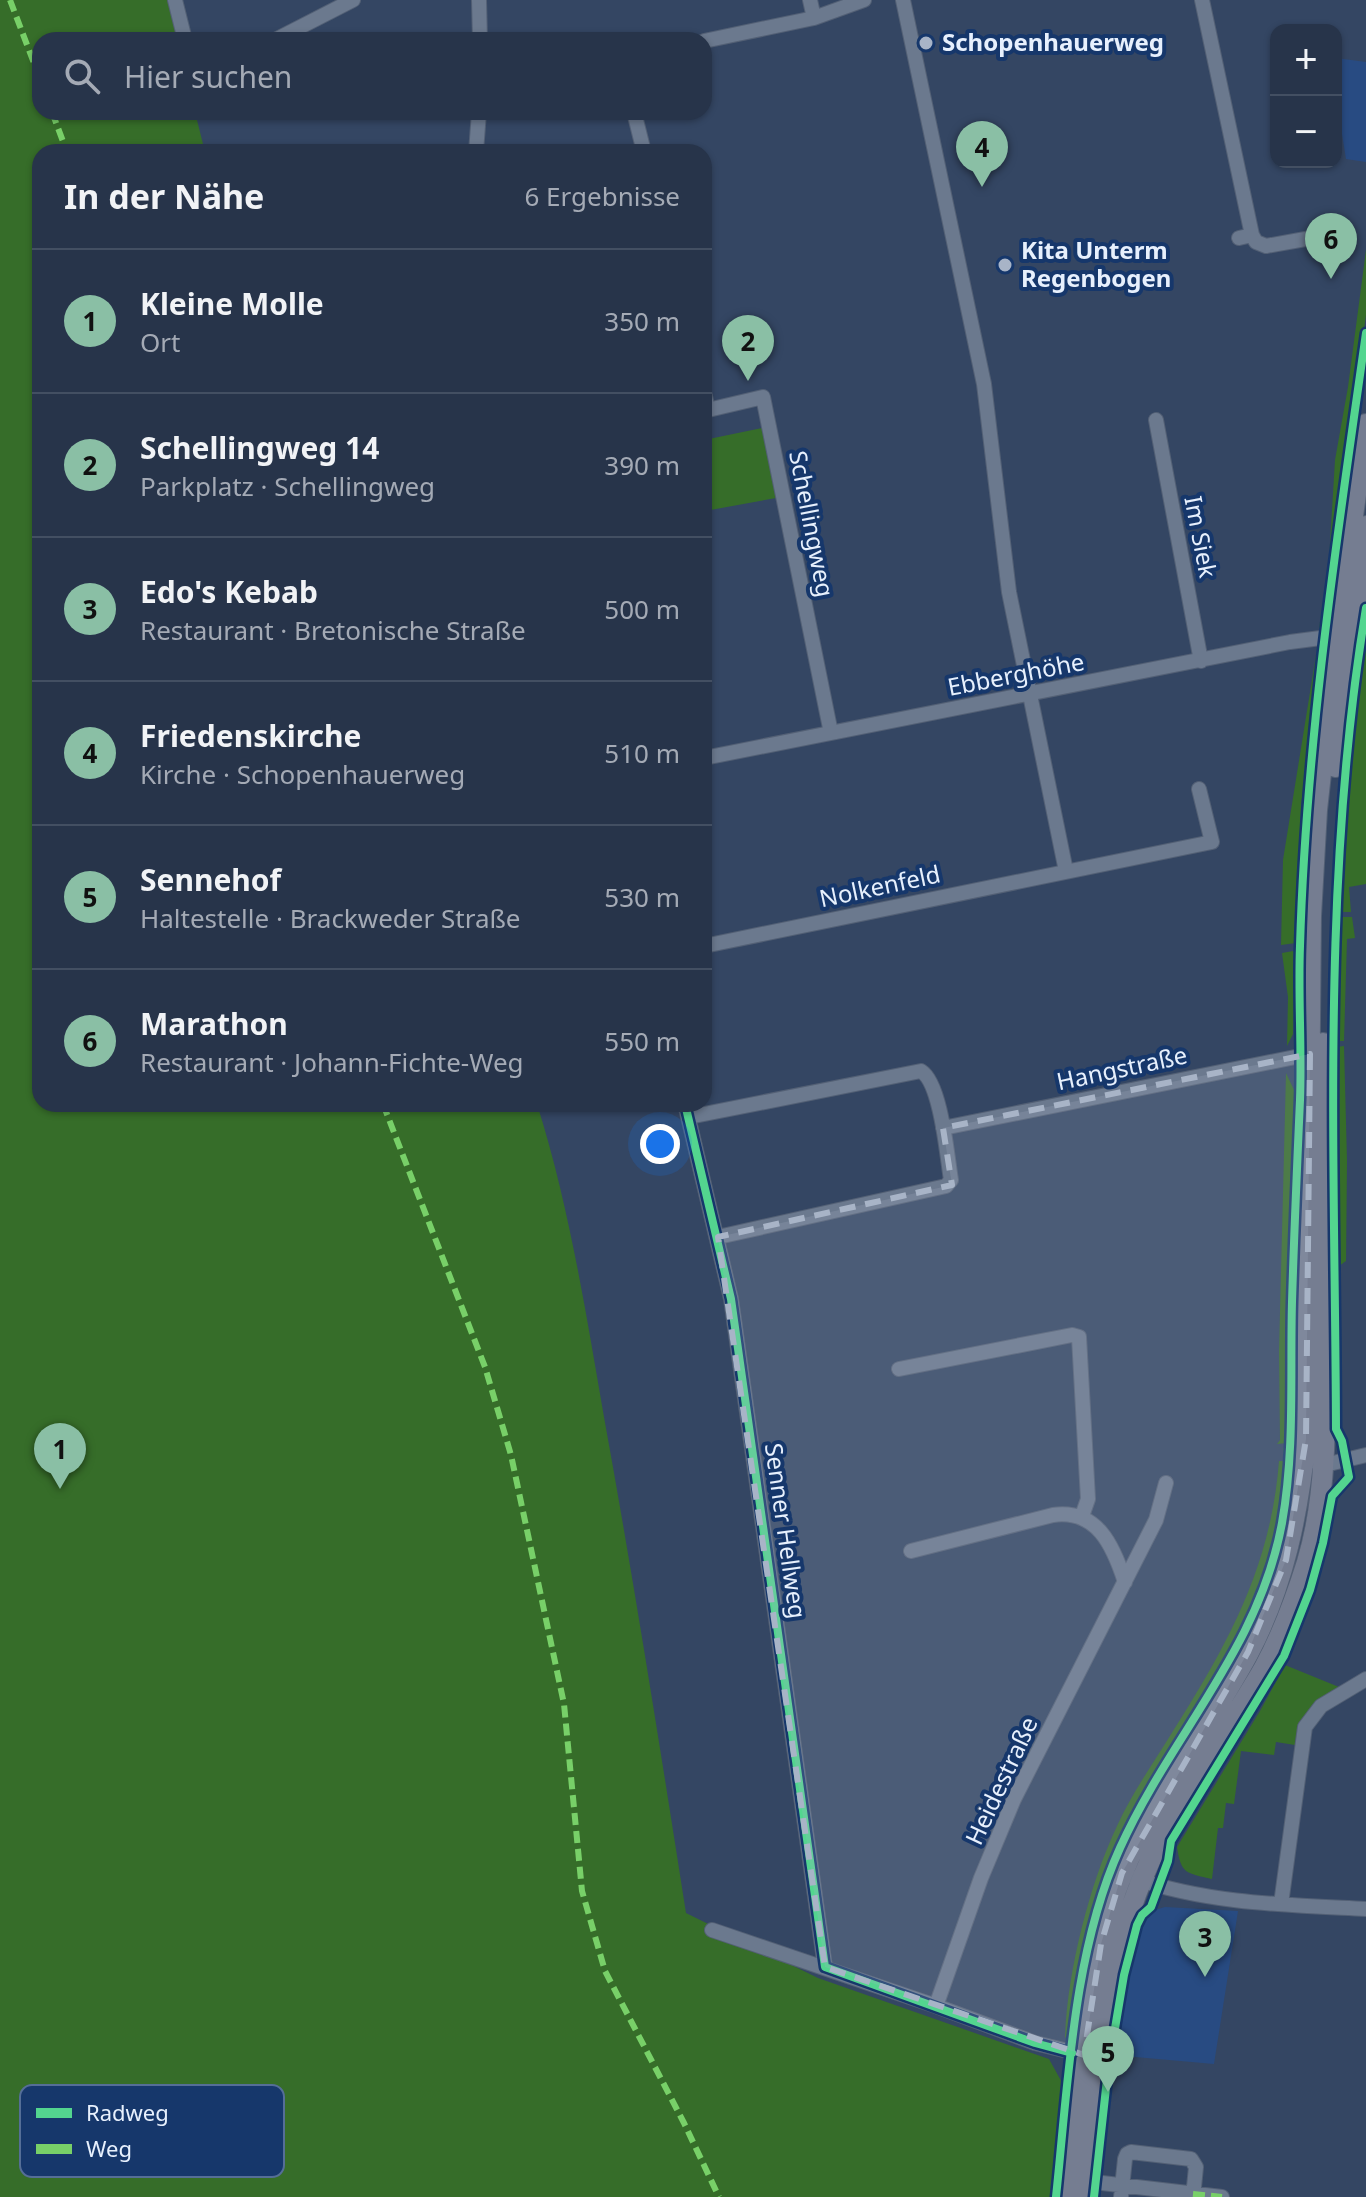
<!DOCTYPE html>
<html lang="de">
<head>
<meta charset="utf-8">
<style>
	:root { --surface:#27344a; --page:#333f54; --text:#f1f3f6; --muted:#a4aab5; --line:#434f62; --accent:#8abfa5 }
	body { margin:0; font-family:"Noto Sans",sans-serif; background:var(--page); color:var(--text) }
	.controls { position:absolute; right:24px; top:24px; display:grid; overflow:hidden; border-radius:16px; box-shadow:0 2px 6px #0004 }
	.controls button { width:72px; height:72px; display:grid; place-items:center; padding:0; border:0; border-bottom:2px solid var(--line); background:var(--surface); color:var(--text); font:40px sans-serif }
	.you { position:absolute; left:660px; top:1144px; width:28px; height:28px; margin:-20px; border:6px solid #fff; border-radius:50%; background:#1a73e8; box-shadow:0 0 0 12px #1a73e833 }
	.badge { display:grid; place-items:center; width:52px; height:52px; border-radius:50%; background:var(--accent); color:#111; font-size:26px; font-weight:700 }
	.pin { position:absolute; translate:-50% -66px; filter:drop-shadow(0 2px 4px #0008) }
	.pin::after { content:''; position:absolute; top:42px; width:28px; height:24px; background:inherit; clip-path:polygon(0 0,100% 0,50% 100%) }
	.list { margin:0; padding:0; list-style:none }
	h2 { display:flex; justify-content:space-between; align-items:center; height:104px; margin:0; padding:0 32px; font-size:34px }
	h2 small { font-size:26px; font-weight:400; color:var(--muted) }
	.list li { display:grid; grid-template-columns:52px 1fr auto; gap:24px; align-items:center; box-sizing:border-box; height:144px; padding:0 32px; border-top:2px solid var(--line) }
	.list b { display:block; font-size:30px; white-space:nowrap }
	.list p { margin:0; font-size:26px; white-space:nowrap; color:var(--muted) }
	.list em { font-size:26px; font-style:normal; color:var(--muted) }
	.icon { flex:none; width:44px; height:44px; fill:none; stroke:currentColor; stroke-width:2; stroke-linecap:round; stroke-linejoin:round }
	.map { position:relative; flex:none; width:1366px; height:2197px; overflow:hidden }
	.search { position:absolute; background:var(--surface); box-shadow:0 2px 6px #0004; left:32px; top:32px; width:680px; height:88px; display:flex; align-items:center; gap:20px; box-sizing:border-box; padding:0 28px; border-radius:24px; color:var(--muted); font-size:30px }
	.panel { position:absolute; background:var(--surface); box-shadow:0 2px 6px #0004; left:32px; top:144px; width:680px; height:968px; border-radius:24px }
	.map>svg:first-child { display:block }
</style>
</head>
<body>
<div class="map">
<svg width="1366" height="2197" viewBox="0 0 1366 2197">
	<rect width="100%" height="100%" fill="#344663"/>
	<path fill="#284b82" d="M1336,58L1366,62V162L1346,159L1336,97Z
		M1165,1907L1238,1911L1214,2064L1113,2055L1125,1982L1142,1922L1148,1912Z"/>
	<path fill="#366d29" d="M0,0H169L178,40H40V112H195L205,152H40V1104H537C569,1205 586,1313 604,1417C634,1582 660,1747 686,1913L818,1978L1049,2059L1064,2086L1053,2197H0Z
		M1366,250V315L1322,629H1319L1329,560L1335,460L1348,387Z
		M762,428L776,498L705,511L704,440Z
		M1366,624V884L1349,887L1351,912H1339L1354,719Z
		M1316,655L1317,670L1301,806L1296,943L1281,945L1283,860Z
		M1339,917H1352L1355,938L1347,939L1344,1041H1337Z
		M1293,951L1295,953L1293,1034L1287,1046L1288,997L1282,953Z
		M1344,1046L1347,1161L1346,1261L1339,1266L1337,1047Z
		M1286,1073L1294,1090L1287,1443L1277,1444L1280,1440L1279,1352Z
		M1286,1447C1283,1514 1270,1580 1238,1641C1192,1727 1130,1803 1098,1897C1086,1930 1082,2018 1065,2038C1067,1973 1089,1885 1117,1826C1132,1793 1154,1762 1173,1731C1228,1644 1271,1566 1279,1461H1283V1448Z
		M1285,1665L1339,1687C1316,1700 1297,1717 1295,1745L1276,1742L1274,1755L1241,1751L1234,1804L1226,1803L1223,1828H1218L1212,1879C1186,1873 1181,1874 1177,1847L1260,1711Z"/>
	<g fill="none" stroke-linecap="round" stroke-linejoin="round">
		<g stroke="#536075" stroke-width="16">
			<path id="street" d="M175,0L185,40
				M479,0L480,40
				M810,0L814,18
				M903,0L984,384L1009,592L1066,871
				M1202,0L1252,235L1239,238
				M275,40L353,0
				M704,41L814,18L864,0
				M634,112L644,152
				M476,152L479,112
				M1252,235L1256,242L1266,246L1311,238L1347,241
				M704,392L708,410L763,397L831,733
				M1156,420L1201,661
				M704,758L1290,642L1336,636
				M704,946L1212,842L1199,789
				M685,1104L731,1299L825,1967
				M689,1117L921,1071C941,1083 947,1156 951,1180L946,1186L718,1237
				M943,1128L1310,1054
				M899,1369L1072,1335L1079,1337L1088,1499L1082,1516
				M1316,1462L1333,1463L1366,1455
				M911,1551L1053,1515C1097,1509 1113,1545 1125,1582
				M1134,1878C1209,1904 1287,1905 1366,1909
				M1281,1904L1305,1727L1321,1706L1366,1679
				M712,1930L936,2006L1035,2043L1084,2055
				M936,2006L981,1878L1014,1799L1156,1520L1166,1483
				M1085,2181L1222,2197
				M1121,2197L1125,2159L1127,2154L1131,2152L1191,2159L1196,2167L1193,2197"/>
		</g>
		<g stroke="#536075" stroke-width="22">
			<path id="secondary" d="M1336,767L1366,526
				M1067,2197C1074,2135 1081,2072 1090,2010C1097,1965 1104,1918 1122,1875C1152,1800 1209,1726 1248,1654C1284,1586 1298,1514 1306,1439L1311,916L1317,810L1336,636L1366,424
				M1083,2197C1095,2082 1101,1967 1150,1861C1181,1793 1227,1732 1264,1668C1282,1635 1296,1597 1307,1562C1329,1489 1325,1408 1324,1333C1324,1236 1323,1139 1323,1043"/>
		</g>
		<use href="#street" stroke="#6b798e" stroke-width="14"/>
		<use href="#secondary" stroke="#757d91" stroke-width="20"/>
		<path stroke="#78d068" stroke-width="6" stroke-dasharray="12 6" stroke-linecap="butt" d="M10,0L40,79
			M52,112L67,152
			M383,1104L485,1367L511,1455L564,1704L582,1891L605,1971L684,2123L719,2197
			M1193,2194L1222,2197"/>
		<g stroke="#16376b" stroke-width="13">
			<path id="cycleway" d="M685,1104L731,1299L825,1967L1035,2043L1072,2053
				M1056,2197C1068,2085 1073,1951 1120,1848C1171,1735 1259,1649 1282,1523C1295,1450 1290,1375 1292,1302C1294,1234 1297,1167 1300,1100C1302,1048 1298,997 1300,946C1306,740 1337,537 1366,333
				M1094,2197L1108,2070L1124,1975L1137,1925L1142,1915L1151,1907L1168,1861L1171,1841L1284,1656L1310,1590L1323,1543L1332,1496L1349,1477L1342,1441L1336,1429C1335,1156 1321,878 1366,608"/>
		</g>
		<use href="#cycleway" stroke="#53d58f" stroke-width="8"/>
	</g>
	<path fill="#a8b4c7" fill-opacity="0.2" stroke="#a8b4c7" stroke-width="6" stroke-dasharray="16 10" stroke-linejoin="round" d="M1310,1054L1306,1439L1286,1560L1248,1652L1122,1873L1101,1944L1084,2055L825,1967L718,1237L952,1185L943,1128Z"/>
	<g fill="#a8b4c7" stroke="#16376b" stroke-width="3">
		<circle cx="926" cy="43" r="8"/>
		<circle cx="1005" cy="265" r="8"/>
	</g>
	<g text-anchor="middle" stroke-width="8" stroke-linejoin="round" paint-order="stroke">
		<g font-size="24" font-weight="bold" fill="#e7f0fd" stroke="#16376b" text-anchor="start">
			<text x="942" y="51">Schopenhauerweg</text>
			<text x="1021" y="259">Kita Unterm<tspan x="1021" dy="28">Regenbogen</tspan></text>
		</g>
		<g font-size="24" fill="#e7f0fd" stroke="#16376b">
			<text transform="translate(811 524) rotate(79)" y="8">Schellingweg</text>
			<text transform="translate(1200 537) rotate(79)" y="8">Im Siek</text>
			<text transform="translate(1016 675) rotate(-11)" y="8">Ebberghöhe</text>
			<text transform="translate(880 887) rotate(-12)" y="8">Nolkenfeld</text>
			<text transform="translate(1122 1069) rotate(-12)" y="8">Hangstraße</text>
			<text transform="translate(785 1531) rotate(82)" y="8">Senner Hellweg</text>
			<text transform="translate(1002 1781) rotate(-65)" y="8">Heidestraße</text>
		</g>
	</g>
	<rect x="20" y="2085" width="264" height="92" rx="12" fill="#16376b" stroke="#556e97" stroke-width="2"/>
	<rect x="36" y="2108" width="36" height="10" fill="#53d58f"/>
	<rect x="36" y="2144" width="36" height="10" fill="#78d068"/>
	<g font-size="22" fill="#e7f0fd">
		<text x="86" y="2121">Radweg</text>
		<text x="86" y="2157">Weg</text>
	</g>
</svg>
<div class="controls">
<button>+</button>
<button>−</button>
</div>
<div class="you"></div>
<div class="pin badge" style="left:60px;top:1489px">1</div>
<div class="pin badge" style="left:748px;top:381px">2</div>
<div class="pin badge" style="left:1205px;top:1977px">3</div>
<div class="pin badge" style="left:982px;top:187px">4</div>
<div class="pin badge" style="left:1108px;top:2092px">5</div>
<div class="pin badge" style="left:1331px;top:279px">6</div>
<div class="search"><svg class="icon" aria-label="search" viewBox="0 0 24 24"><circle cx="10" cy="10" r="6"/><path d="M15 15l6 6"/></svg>Hier suchen</div>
<section class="panel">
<h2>In der Nähe<small>6 Ergebnisse</small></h2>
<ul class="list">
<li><span class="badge">1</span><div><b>Kleine Molle</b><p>Ort</p></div><em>350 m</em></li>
<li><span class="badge">2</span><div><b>Schellingweg 14</b><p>Parkplatz · Schellingweg</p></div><em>390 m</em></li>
<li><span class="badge">3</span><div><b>Edo's Kebab</b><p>Restaurant · Bretonische Straße</p></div><em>500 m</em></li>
<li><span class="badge">4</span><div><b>Friedenskirche</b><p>Kirche · Schopenhauerweg</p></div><em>510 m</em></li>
<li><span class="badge">5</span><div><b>Sennehof</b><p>Haltestelle · Brackweder Straße</p></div><em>530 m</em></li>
<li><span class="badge">6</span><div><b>Marathon</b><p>Restaurant · Johann-Fichte-Weg</p></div><em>550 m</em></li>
</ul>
</section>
</div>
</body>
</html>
